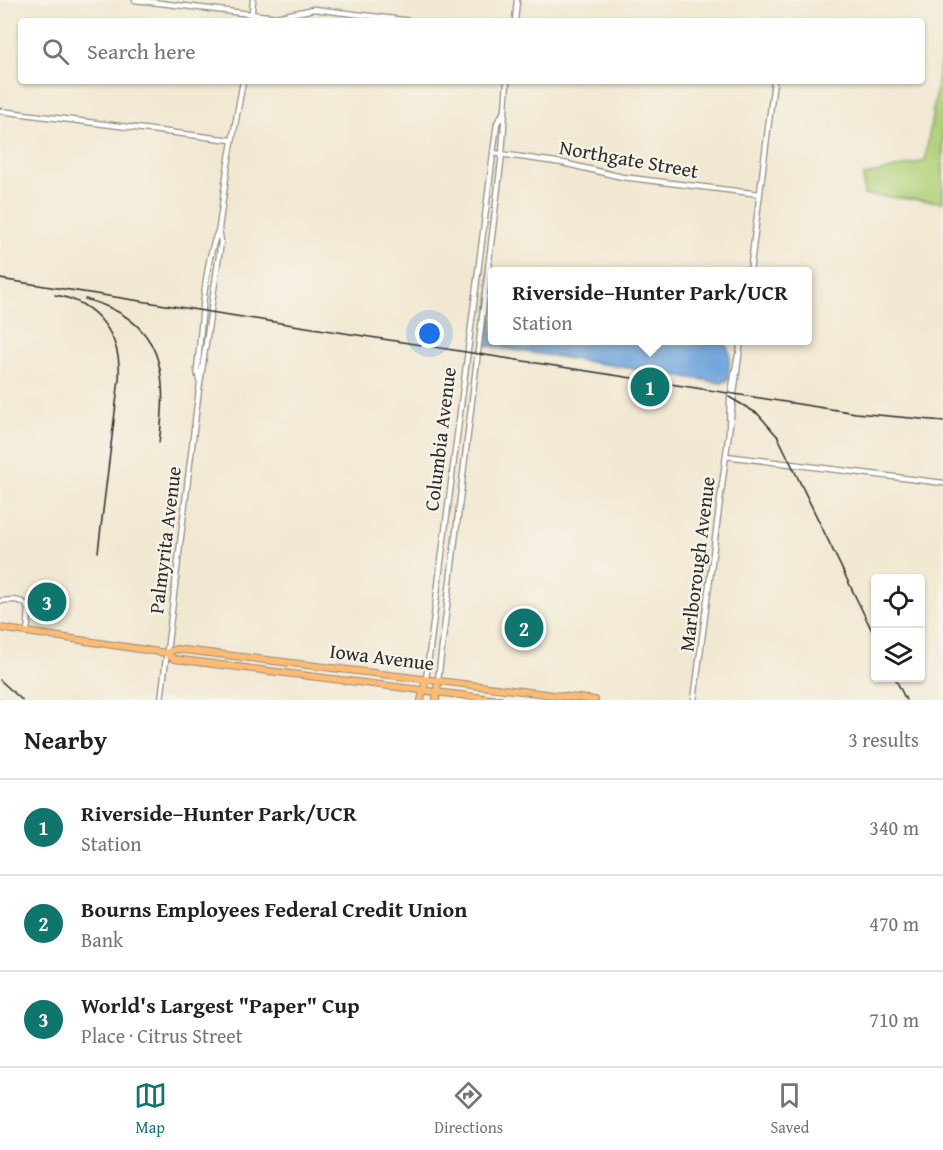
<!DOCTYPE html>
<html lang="en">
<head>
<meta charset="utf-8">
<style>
	:root { --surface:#fff; --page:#f6f6f6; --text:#202124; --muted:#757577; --line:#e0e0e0; --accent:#0f766e }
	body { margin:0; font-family:"Gentium Book Plus",serif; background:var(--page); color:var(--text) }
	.controls { position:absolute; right:18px; bottom:18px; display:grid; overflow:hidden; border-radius:6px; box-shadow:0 2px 4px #0004 }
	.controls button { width:54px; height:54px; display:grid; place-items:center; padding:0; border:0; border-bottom:2px solid var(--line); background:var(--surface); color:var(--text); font:30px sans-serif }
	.you { position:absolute; left:430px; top:334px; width:21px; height:21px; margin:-15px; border:4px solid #fff; border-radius:50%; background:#1a73e8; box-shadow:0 0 0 9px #1a73e833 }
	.badge { display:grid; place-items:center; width:39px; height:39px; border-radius:50%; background:var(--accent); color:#fff; font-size:20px; font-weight:700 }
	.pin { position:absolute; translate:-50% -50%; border:3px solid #fff; box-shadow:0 2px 6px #0006 }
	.popup { position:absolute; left:488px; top:267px; width:324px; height:78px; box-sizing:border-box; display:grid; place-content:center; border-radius:6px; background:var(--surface); filter:drop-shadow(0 2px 4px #0005); font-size:20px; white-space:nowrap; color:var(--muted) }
	.popup b { font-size:22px; color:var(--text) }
	.popup::after { content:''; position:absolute; left:50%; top:100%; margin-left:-12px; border:12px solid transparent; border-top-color:var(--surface) }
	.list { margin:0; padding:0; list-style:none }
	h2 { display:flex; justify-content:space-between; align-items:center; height:78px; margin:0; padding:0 24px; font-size:26px }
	h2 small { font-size:20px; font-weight:400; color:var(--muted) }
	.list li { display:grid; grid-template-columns:39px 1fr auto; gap:18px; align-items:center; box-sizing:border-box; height:96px; padding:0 24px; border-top:2px solid var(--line) }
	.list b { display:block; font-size:22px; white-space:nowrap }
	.list p { margin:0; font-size:20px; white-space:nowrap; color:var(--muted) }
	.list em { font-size:20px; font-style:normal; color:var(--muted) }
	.icon { flex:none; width:33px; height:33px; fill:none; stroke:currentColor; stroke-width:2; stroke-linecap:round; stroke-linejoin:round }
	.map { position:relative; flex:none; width:943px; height:700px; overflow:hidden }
	.search { position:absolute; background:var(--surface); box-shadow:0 2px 4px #0004; left:18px; right:18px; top:18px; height:66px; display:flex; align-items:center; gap:15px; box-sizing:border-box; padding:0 21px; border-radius:6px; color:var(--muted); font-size:22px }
	.sheet { height:366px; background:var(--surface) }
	nav { display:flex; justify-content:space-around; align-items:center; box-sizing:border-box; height:84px; border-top:2px solid var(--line); background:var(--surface); font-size:16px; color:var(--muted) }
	nav a { display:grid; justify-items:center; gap:3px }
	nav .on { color:var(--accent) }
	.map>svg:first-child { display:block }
</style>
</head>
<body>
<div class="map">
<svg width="943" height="700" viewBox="0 0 943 700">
	<rect width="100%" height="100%" fill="#f7f3e8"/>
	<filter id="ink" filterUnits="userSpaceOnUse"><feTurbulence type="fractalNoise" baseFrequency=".0167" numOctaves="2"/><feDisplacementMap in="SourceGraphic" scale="12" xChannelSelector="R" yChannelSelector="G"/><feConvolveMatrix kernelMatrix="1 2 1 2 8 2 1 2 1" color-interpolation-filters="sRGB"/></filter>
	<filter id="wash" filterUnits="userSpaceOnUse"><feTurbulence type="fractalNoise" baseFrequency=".008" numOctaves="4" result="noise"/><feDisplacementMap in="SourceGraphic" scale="24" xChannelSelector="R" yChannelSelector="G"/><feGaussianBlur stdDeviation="1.35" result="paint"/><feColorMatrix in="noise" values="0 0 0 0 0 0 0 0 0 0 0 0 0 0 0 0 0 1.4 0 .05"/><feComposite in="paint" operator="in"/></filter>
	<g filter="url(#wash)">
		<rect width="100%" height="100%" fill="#f1e8d1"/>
		<path fill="#b1d179" stroke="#6e7e52" stroke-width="1.5" d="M943,47V202L864,195L863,176L925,161Z"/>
		<path fill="#6ea5dd" stroke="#4c6884" stroke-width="1.5" d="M492,289V340L724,341L730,354L728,380L722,383L484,345Z"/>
	</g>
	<g filter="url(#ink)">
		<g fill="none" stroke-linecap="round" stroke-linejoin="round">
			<g stroke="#8e8a7e" stroke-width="7">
				<path id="minor" d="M135,0L276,17L314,9L411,21
					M251,21L253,0
					M515,21L517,0
					M0,111L231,140
					M493,153L563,163L622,177L760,194
					M750,272L774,81
					M199,380L197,370C202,330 203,263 219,229
					M729,431L730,398L738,355
					M726,456L943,483
					M0,601C29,597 31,605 27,631
					M426,679L497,123L504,112
					M438,680L502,154L507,81
					M161,700L198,397L221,242L219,228L227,170L243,81
					M694,700L741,340"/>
			</g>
			<g stroke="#8e8a7e" stroke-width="8">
				<path id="major" d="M0,628L166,653L174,659L500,700
					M166,653L176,649L595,700
					M421,700L426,679
					M436,700L438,680"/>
			</g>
			<use href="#minor" stroke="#fff" stroke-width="4.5"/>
			<use href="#major" stroke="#ffbb71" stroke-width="6"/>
			<path stroke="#2b2b2b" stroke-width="1.5" d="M0,279L856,413L943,421
				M55,295C98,302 122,337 119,379L98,552
				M85,299C165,320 168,374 159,443
				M729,397L758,414L778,437L876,639
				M895,678L906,700
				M0,680L22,700
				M0,699L1,700"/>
		</g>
	</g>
	<g text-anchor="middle" stroke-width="4.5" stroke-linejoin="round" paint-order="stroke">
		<g font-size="20" fill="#2b2b2b" stroke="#f7f3e8">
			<text transform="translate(629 159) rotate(10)" y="7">Northgate Street</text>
			<text transform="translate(440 439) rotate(-83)" y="7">Columbia Avenue</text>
			<text transform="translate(165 540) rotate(-83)" y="7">Palmyrita Avenue</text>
			<text transform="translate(697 564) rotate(-83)" y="7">Marlborough Avenue</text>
			<text transform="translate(382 657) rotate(7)" y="7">Iowa Avenue</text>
		</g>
	</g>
</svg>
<div class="controls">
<button><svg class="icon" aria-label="locate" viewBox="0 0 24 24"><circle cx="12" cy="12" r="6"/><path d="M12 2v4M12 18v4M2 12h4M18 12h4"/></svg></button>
<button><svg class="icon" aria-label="layers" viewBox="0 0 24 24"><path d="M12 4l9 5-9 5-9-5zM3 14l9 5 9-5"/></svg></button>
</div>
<div class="you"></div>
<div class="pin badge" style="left:650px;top:387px">1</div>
<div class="popup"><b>Riverside–Hunter Park/UCR</b>Station</div>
<div class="pin badge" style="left:524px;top:628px">2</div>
<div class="pin badge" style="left:47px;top:602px">3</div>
<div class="search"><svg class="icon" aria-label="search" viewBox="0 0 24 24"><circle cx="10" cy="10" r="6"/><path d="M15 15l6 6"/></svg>Search here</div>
</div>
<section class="sheet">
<h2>Nearby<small>3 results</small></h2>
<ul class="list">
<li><span class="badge">1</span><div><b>Riverside–Hunter Park/UCR</b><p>Station</p></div><em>340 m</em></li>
<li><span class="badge">2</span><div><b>Bourns Employees Federal Credit Union</b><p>Bank</p></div><em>470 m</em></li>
<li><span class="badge">3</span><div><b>World's Largest &quot;Paper&quot; Cup</b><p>Place · Citrus Street</p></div><em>710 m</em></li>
</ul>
</section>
<nav>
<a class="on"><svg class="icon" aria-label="map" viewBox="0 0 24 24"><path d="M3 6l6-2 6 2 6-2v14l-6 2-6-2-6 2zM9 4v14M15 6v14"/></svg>Map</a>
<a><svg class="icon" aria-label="directions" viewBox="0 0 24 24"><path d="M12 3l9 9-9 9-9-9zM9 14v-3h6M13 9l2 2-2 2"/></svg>Directions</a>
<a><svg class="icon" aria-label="saved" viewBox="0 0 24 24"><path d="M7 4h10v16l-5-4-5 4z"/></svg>Saved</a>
</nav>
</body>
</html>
